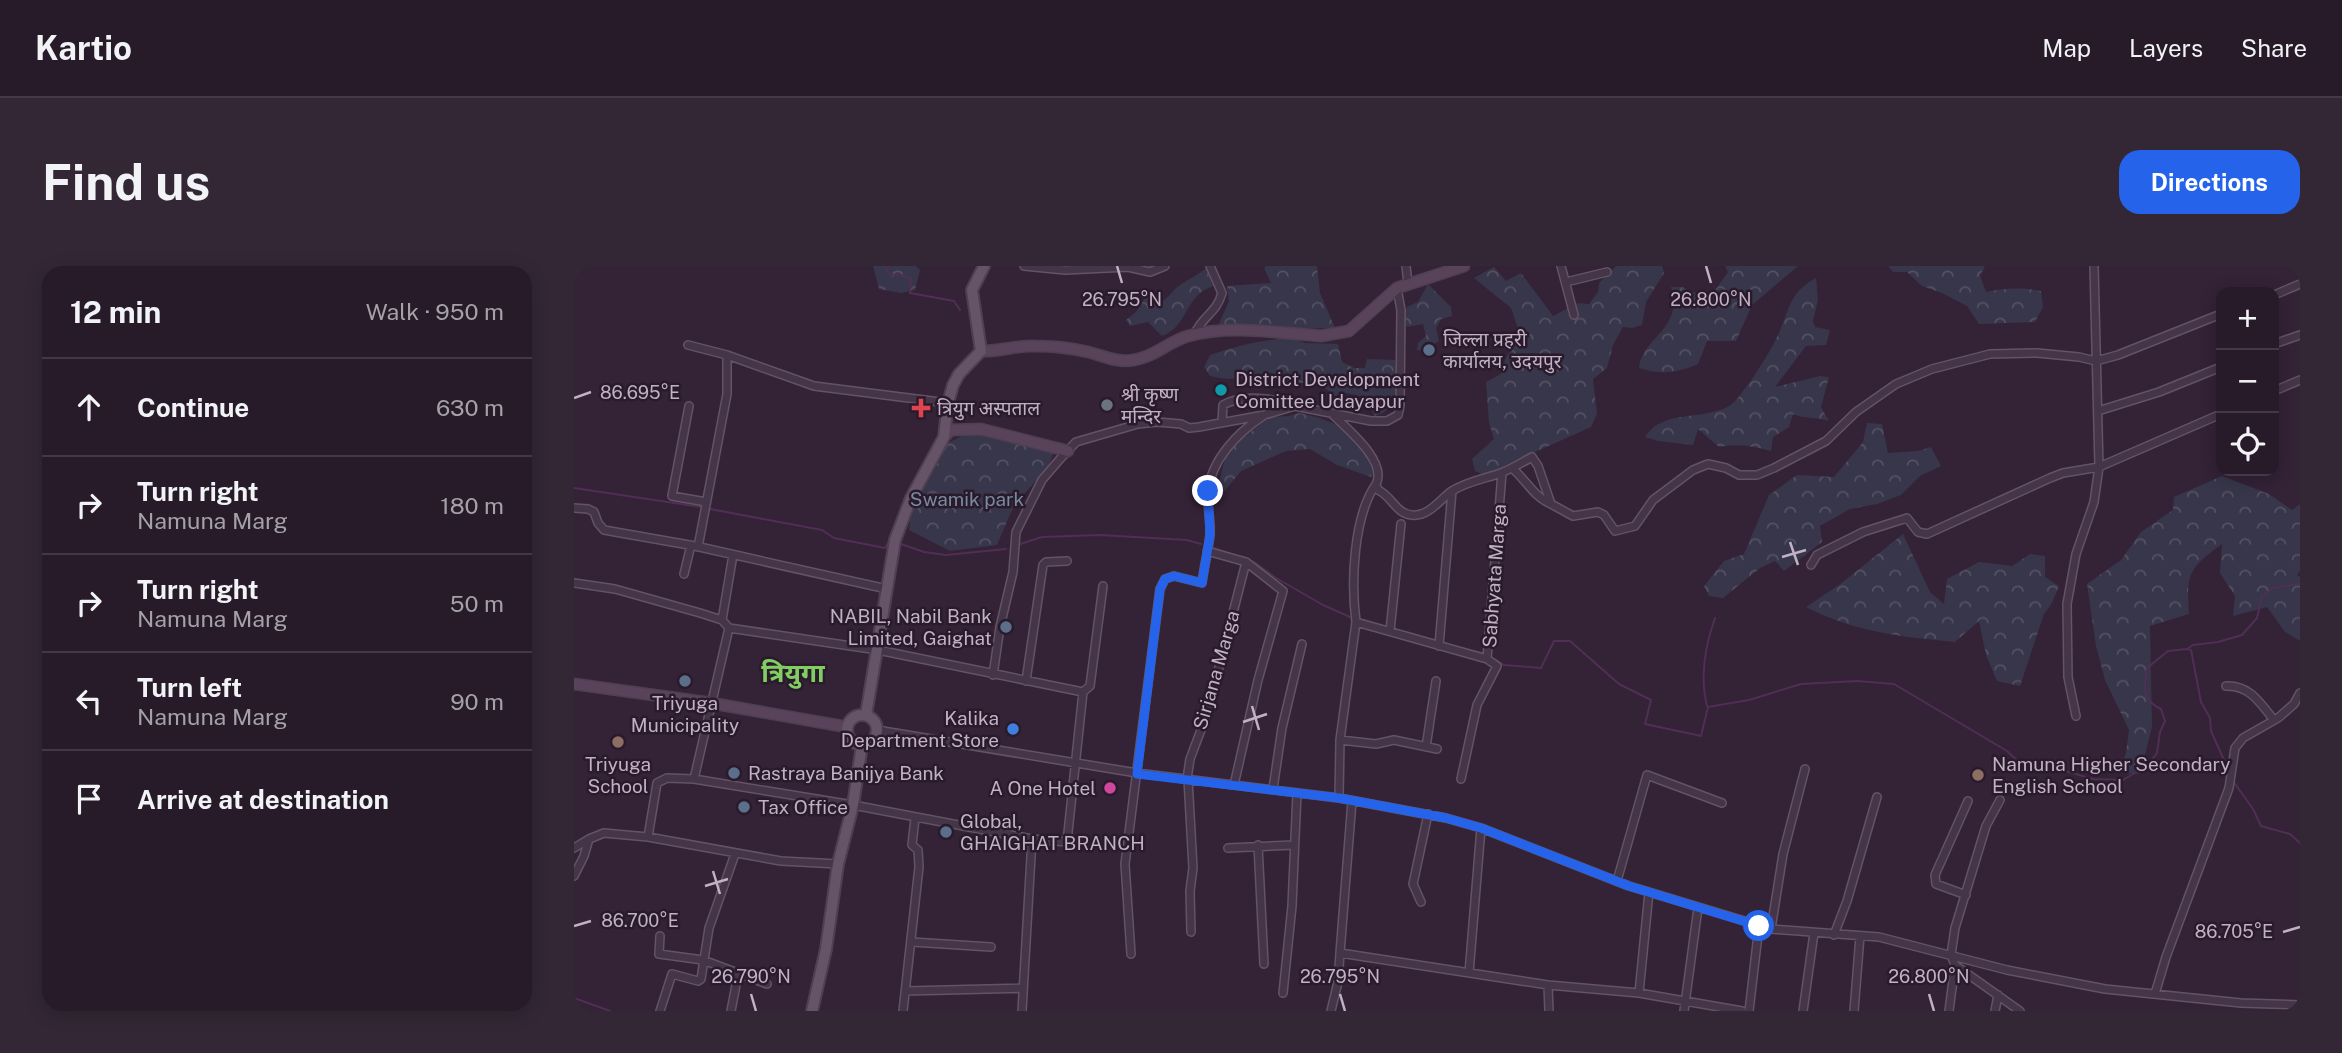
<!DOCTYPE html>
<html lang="en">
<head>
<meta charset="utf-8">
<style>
	:root { --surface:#271a29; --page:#332735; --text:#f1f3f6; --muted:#a4a1a8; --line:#433846; --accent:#2563eb }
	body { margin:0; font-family:"Public Sans","Noto Sans Devanagari",sans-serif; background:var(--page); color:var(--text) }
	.controls { position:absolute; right:21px; top:21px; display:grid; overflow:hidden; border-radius:14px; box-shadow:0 4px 18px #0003 }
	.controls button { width:63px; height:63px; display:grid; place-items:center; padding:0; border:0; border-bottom:2px solid var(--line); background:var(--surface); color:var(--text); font:35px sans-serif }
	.stop { position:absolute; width:21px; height:21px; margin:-16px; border:5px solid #2563eb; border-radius:50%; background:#fff }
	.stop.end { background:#2563eb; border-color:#fff; box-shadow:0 2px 7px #0008 }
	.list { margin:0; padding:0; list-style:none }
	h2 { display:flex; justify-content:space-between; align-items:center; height:91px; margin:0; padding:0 28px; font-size:30px }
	h2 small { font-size:23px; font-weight:400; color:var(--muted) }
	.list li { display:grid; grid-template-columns:46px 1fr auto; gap:21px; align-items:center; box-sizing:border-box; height:98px; padding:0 28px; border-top:2px solid var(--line) }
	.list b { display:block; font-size:26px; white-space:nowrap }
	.list p { margin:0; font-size:23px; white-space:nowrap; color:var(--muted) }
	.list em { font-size:23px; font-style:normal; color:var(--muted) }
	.icon { flex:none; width:38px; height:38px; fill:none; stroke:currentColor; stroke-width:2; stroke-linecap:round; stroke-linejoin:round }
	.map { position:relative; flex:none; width:1726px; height:745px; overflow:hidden; border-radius:21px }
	header { display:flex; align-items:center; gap:42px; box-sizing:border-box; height:98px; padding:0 35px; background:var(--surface); border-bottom:2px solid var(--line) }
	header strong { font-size:33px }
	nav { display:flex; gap:38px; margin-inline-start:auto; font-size:24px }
	.intro { display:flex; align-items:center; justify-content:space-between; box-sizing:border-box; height:168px; padding:0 42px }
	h1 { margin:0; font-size:49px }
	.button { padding:18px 32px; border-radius:21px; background:var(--accent); color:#fff; font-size:24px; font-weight:700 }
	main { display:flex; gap:42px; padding:0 42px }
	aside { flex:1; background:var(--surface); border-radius:21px; box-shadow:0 4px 18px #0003 }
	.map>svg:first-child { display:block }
</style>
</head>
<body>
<header>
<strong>Kartio</strong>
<nav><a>Map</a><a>Layers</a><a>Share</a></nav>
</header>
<div class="intro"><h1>Find us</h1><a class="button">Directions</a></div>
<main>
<aside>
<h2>12 min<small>Walk · 950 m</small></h2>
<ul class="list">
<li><svg class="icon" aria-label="ahead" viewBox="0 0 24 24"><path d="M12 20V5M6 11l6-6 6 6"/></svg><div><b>Continue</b></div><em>630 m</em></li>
<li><svg class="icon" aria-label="right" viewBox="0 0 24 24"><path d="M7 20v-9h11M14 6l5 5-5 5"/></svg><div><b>Turn right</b><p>Namuna Marg</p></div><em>180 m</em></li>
<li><svg class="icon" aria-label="right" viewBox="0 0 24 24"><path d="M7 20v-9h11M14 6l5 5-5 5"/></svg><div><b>Turn right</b><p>Namuna Marg</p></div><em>50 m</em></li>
<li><svg class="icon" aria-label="left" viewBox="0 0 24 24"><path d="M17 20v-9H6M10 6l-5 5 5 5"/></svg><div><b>Turn left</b><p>Namuna Marg</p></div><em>90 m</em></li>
<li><svg class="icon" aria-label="arrive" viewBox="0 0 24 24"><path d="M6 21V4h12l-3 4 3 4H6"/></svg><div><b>Arrive at destination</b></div></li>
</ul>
</aside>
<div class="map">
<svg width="1726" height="745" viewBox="0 0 1726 745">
	<defs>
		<pattern id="forest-crowns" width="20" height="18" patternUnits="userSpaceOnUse" patternTransform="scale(1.75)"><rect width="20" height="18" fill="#38364a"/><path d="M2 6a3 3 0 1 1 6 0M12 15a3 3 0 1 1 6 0" fill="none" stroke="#535162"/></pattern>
	</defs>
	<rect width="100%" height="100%" fill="#342237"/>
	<path fill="url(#forest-crowns)" d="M299,0H342L346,4L341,24L327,27L305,23Z
		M692,0H743L746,27L761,62L715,63L644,60L655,35L653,20L697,17L690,2Z
		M1042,0H1088L1090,7L1072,36L1068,59L1058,62L1049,61L1039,79L1033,102L1019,113L1023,148L1017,161L910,209L901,205L898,193L920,173L915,157L912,116L927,108L932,91L947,71L937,42L900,12L920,1L932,15L947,7L979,50L1004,37L1015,38L1024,26L1025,17Z
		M1151,0H1224L1178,39L1162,75H1133L1124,98C1104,107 1086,109 1065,102C1067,76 1097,68 1100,38C1101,33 1098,25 1097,21H1108L1135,33L1154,6Z
		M1314,0H1411L1406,10L1412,26C1431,22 1447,21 1467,25L1469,41L1461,56L1405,58L1393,40L1368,27L1348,20L1333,6H1319Z
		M632,2L639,20C634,22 628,25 624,29C610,43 609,62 588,70L574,56L556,60L552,54L562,46L574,28L583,38C596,32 598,24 606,19C615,13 624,9 632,2Z
		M1242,12L1244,34L1239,55L1241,61L1256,64L1252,79L1232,80L1201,121L1246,110L1255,111L1247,141L1255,155C1243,151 1230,153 1219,148L1215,161L1199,171L1197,185C1180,180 1163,177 1145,181L1124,163L1119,179L1084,175L1071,171C1088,143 1129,155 1155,140C1163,135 1170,123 1176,116C1186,101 1196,86 1204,69C1216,44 1214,27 1242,12Z
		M854,18L877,41L878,50L867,53L862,62L865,75L849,85L843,84L844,77L852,70L849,58L833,61L830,51L833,41L844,36Z
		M718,72L731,77L764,78L768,96L780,102H791L793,93L821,94C823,114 826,144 801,150L790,131L772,127L761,130L743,116L727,117L709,122L707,113L697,107C677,113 656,115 636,110L630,101L636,89C662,80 690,73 718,72Z
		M725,147C768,156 782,166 800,207L797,211L763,199L736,183L712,185L667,205L639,239L651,193L664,176L696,151L715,150Z
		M1293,157L1308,158L1314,187L1344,185L1357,181L1367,200L1346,210L1327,229L1303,238L1276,243L1246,260L1248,276L1210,305L1201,295L1186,302L1149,332L1135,330L1130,320L1150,295L1170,288L1195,229L1223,209L1260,211L1289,176Z
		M396,166L481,184L473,203L440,239L423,279L376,285L335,264L338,235L374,177Z
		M1648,210L1695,228L1718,244L1726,238V305L1723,309L1726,311V375L1711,366L1693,341L1659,350L1661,330L1646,307L1648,278C1615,302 1612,307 1615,348L1576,360L1578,461L1566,508L1544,507L1552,487L1555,464L1531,414L1522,380L1513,318L1547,294L1567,266L1599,244L1600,231Z
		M1329,268L1356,326L1370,338L1373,313L1405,296L1438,300L1456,288L1471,290V311L1485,320L1478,337L1470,348L1446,420L1423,415L1412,389L1405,355L1381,376C1328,371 1280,366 1232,341L1265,319Z"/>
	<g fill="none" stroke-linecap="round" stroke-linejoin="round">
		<path stroke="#502f55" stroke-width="2" d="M311,0L316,9H328L337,13L336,27L380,35L386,44
			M0,222L127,241
			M136,243L248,264L260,272L311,282L316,274
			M327,278L350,286L372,289L432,283
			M446,278L468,271L526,269L613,274L627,278
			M637,281L680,296L702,312L749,339L776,351
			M879,380L908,387
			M1613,383L1617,384L1627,436L1636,452L1637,465L1654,503
			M916,390L930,399L967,402L980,375H996L1045,418L1077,434L1071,458L1127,470L1134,441L1175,434L1227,418L1283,415L1320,418L1433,485L1445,496L1467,498L1519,513L1549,514L1574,499L1583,487L1586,466L1591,455L1587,443C1567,434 1570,421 1573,402L1594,385L1613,383L1619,379L1644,376L1668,369L1683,352L1688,330L1699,322L1726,318
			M1133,440C1126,412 1131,380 1141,352
			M1659,515L1679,543L1687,560L1716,568L1726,577
			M0,732L36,745"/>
		<g stroke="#635365" stroke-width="10">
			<path id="street" d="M450,0L491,4L554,1L576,6L591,0
				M832,0L834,18
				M987,0L1000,49
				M992,16L1033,6
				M1700,29L1726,18
				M620,69C629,49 642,48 648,27L636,0
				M1700,78L1726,69
				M114,79L153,89
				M1700,125L1726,114
				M115,140L98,230L132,236
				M1524,145L1585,126L1647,101
				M756,146C771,161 814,195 802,218L804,224C818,230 822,248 838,249C855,251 866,233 878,225C892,216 909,213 924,208C936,204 947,197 958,191L964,200L977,238L999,250L1024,246L1030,249L1041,265L1061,260L1079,234L1119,204L1134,198L1152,202L1165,209H1183L1200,202L1252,175L1282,146L1322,118L1358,103L1416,88L1463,87L1505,91L1522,95L1544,89L1647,48
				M648,156L649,139C668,128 700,132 721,140
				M938,202C952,214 960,231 977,238
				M0,242L14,243L20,246L24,257L30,264L121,280L313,323
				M124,281L153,128V89L240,120L374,137
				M633,285L672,296L709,325L684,414L660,519
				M1237,299L1243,289L1289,266L1333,252L1344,266L1353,268L1476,212L1489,207L1525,201L1647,148
				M110,308L117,279
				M0,317L41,323L126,347L148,354L155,362
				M148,354L159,289
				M782,356C777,317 779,251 802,218
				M155,362L304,384L509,426L493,576L458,573L279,539L120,513Z
				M816,365L827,258
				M865,380L878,225
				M419,409L426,361L439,306L442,266L468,214L486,193L502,176L564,158L583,156L607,158L615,162L625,161L690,149L721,140L797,155H813L824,149L826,140L827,44L823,22
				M452,415L469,299L472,296L493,295
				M1652,420C1676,419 1686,437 1700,454
				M509,426L516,420L529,320
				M1502,450L1494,411L1493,338L1502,288L1520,236L1525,201L1520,0
				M303,464L563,507L765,532L872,552L907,562L1055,620L1197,663L1305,671L1433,704L1531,723L1667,737L1726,739
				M766,474L802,478L820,474L863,483
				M852,481L862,415
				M613,513L616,493L633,448L672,296
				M614,513L619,602L616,625L617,666
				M887,513L903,439L923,400L913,393
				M699,523L708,462L728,378
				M765,532L766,474L782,356L913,393L928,207
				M1426,534L1412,560L1381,662L1377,689L1381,699L1446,745
				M778,535L766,687L974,719L1065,727L1168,745
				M74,571L83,517L93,512L120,513
				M684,579L690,698
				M0,582L15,573L30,567L74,571L207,595L264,598
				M654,582L720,579
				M0,610L10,590L15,573
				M1043,615L1073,509L1148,537
				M1392,629L1362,618L1361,609L1394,535
				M847,636L839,618L854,548
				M1197,663L1209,588L1231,503
				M1260,669L1273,635L1303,531
				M86,670L85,688L129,694L193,718
				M338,676L417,681
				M557,688L551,598L586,323L591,313L600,310L628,317C630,301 634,285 636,269C637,255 633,241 634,226C637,194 663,167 689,150
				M895,707L907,562
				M974,719L975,745
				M332,725L449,722
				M709,727L718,640L723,527
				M1065,727L1075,626
				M1581,728L1592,691L1655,522L1661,482L1669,472L1704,452L1720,438L1726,427
				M86,745L98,708L124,715L127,713L135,662L161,588
				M157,745L162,719L161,706
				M329,745L345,601L344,584L338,579L341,552
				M448,745L458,573
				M757,745L764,716L766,687
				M1110,745L1124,642
				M1175,745L1185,660
				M1229,745L1240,667
				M1280,745L1286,670
				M1375,745L1381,699
				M1421,745L1424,729"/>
		</g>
		<g stroke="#4f3f51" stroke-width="13">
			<path id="secondary" d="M407,85C425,86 443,79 461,80C478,80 497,82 514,86C530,90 543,97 560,94C580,91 594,76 614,70C656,58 704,67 747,70L775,65L823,22L890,0
				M370,171L377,164L407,163L494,185
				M0,418L137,437L273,461"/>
		</g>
		<g stroke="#4f3f51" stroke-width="14">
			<path id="primary" d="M292,449L321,274L337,232L370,171L374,137L379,119L385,108L407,85L398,24L410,0
				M273 464a15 15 0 1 1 30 0a15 15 0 1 1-30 0Z
				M238,745L252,683L264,598L279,539L288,479"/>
		</g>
		<use href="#street" stroke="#453548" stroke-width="7"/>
		<use href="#secondary" stroke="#58435a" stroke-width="10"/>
		<use href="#primary" stroke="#655368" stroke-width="10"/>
	</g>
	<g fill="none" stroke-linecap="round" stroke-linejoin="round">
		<path stroke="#2563eb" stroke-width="9" d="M634,225L636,269L628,317L600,310L591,313L586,323L563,508L765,532L872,552L907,562L1055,620L1185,660"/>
	</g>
	<path fill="none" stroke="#c2b0c4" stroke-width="2.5" d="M543,0L548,17M1132,0L1137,17M0,132L17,126M1216,276L1224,299M1208,291L1232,284M678,440L685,464M669,456L693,448M139,605L146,628M131,620L154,613M0,660L17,655M1709,666L1726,661M177,728L182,745M766,728L771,745M1355,728L1360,745"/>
	<g fill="#5c6f8a" stroke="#2a1b2c" stroke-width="2.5">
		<circle cx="855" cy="84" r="7"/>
		<circle cx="432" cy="361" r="7"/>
		<circle cx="111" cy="415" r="7"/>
		<circle cx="160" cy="507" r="7"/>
		<circle cx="170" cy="541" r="7"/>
		<circle cx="372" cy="566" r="7"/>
	</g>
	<circle fill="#0f9aa8" stroke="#2a1b2c" stroke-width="2.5" cx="647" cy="124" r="7"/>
	<circle fill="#6b7280" stroke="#2a1b2c" stroke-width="2.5" cx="533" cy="139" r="7"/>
	<path fill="#e0444e" stroke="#2a1b2c" stroke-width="2.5" d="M343.5 131.5h7v7h7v7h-7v7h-7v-7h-7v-7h7z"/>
	<circle fill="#3f7fe0" stroke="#2a1b2c" stroke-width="2.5" cx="439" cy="463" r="7"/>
	<g fill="#8d6e63" stroke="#2a1b2c" stroke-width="2.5">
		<circle cx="44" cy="476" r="7"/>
		<circle cx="1404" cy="509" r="7"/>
	</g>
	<circle fill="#d1479c" stroke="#2a1b2c" stroke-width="2.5" cx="536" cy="522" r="7"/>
	<g text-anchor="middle" stroke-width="5" stroke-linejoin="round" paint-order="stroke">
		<g font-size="19" fill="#c2b0c4" stroke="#2a1b2c" text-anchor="start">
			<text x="869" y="80">जिल्ला प्रहरी<tspan x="869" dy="22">कार्यालय, उदयपुर</tspan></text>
			<text x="661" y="120">District Development<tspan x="661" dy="22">Comittee Udayapur</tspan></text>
			<text x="547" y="135">श्री कृष्ण<tspan x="547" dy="22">मन्दिर</tspan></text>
			<text x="363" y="149">त्रियुग अस्पताल</text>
			<text x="418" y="357" text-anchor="end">NABIL, Nabil Bank<tspan x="418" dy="22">Limited, Gaighat</tspan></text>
			<text x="111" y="444" text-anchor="middle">Triyuga<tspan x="111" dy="22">Municipality</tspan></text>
			<text x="425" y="459" text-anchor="end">Kalika<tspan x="425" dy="22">Department Store</tspan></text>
			<text x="44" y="505" text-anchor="middle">Triyuga<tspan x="44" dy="22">School</tspan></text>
			<text x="1418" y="505">Namuna Higher Secondary<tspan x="1418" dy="22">English School</tspan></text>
			<text x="174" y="514">Rastraya Banijya Bank</text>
			<text x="522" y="529" text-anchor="end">A One Hotel</text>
			<text x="184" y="548">Tax Office</text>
			<text x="386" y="562">Global,<tspan x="386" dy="22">GHAIGHAT BRANCH</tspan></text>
		</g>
		<g font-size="19" fill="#788b9e" stroke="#2a1b2c">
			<text x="393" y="240">Swamik park</text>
		</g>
		<g font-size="19" fill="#c2b0c4" stroke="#2a1b2c">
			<text transform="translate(920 310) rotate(-86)" y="7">Sabhyata Marga</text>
			<text transform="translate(642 404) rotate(-74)" y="7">Sirjana Marga</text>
		</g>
		<g font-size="26" font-weight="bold" fill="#82cd62" stroke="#2a1b2c">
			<text x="219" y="416">त्रियुगा</text>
		</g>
	</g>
	<g font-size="18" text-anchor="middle" fill="#c2b0c4" stroke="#2a1b2c" stroke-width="5" stroke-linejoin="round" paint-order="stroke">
		<text x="548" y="40">26.795°N</text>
		<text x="1137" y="40">26.800°N</text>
		<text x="66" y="133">86.695°E</text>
		<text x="66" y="661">86.700°E</text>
		<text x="1660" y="672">86.705°E</text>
		<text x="177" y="717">26.790°N</text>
		<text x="766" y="717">26.795°N</text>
		<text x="1355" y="717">26.800°N</text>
	</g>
</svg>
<div class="controls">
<button>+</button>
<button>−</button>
<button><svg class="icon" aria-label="locate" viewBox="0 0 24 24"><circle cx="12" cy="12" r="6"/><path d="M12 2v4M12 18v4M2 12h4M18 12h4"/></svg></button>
</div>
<div class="stop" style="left:1185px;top:660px"></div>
<div class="stop end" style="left:634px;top:225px"></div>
</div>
</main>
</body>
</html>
